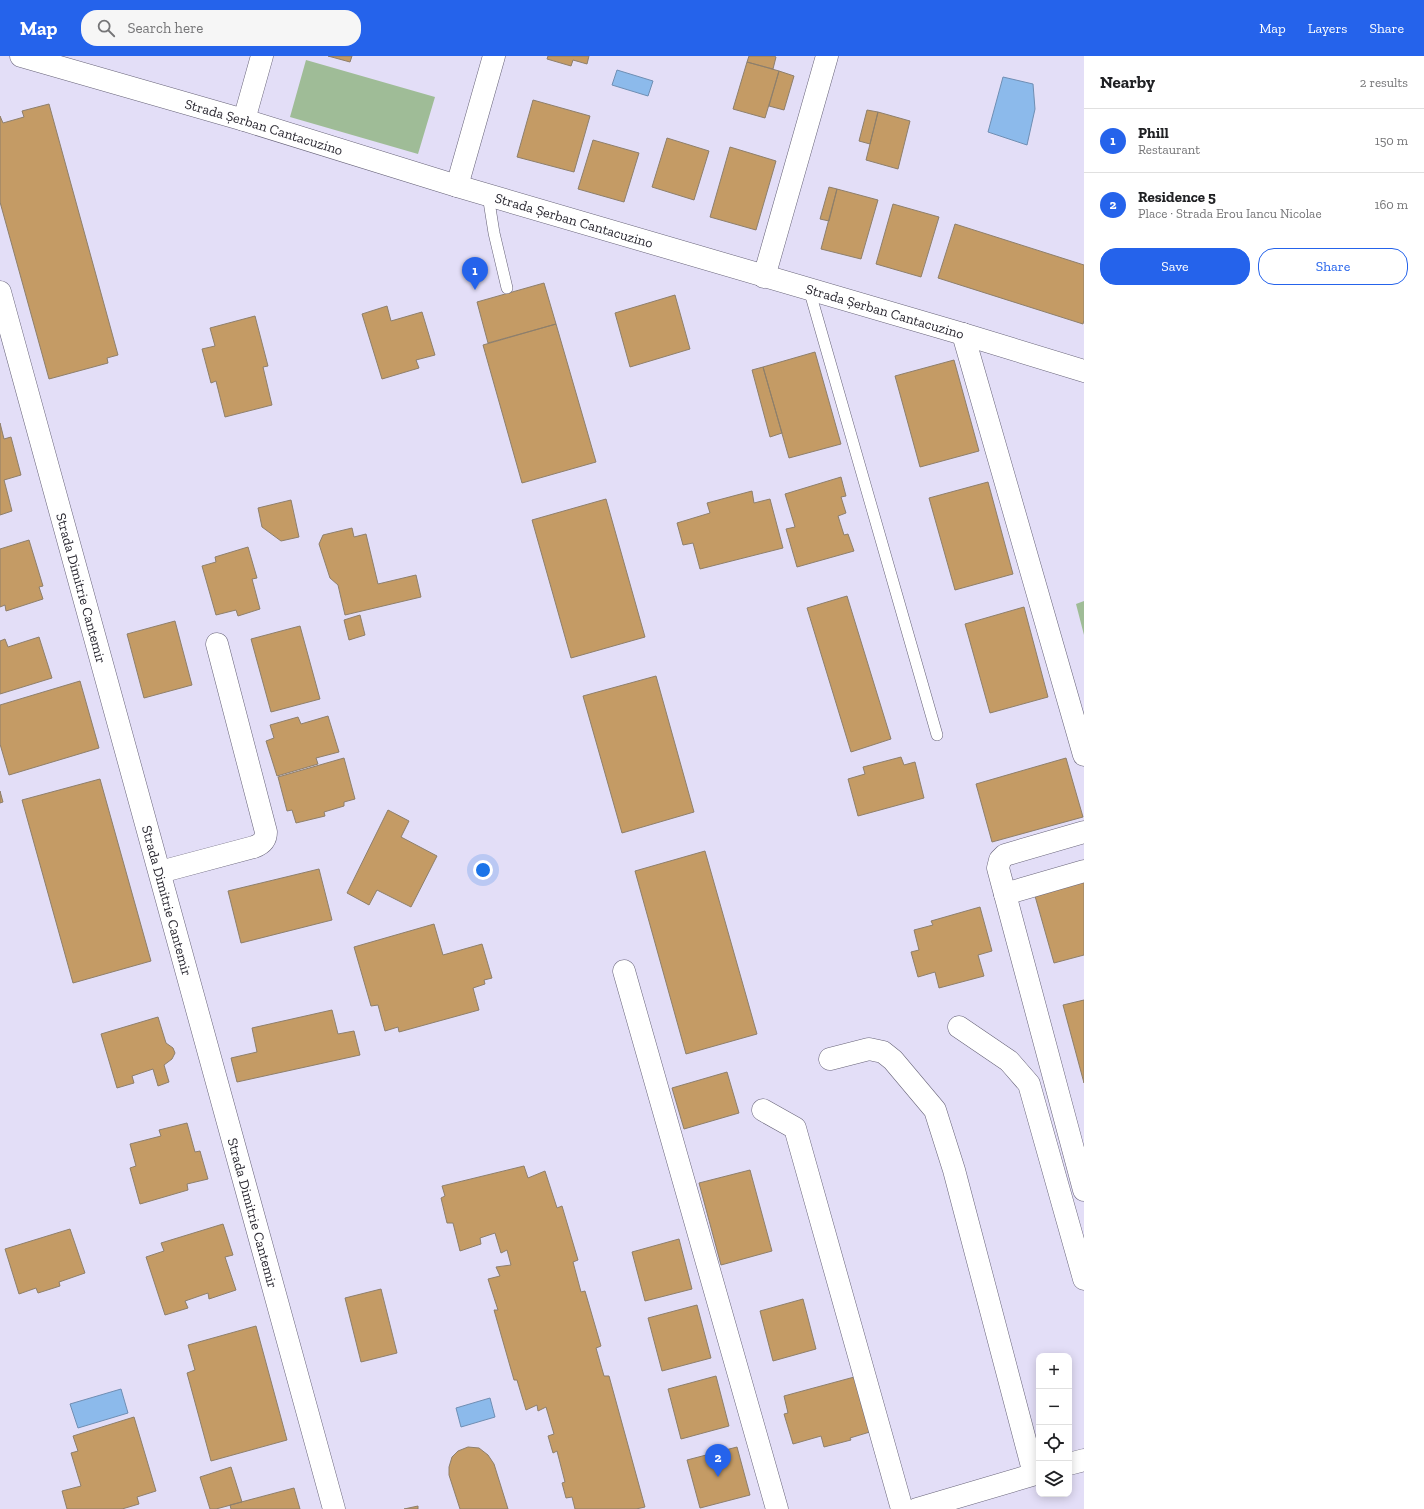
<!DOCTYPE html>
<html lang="en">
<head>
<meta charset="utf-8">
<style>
	:root { --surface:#fff; --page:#f6f6f6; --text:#202124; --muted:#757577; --line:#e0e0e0; --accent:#2563eb }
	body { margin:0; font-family:"Zilla Slab",serif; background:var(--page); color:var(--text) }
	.controls { position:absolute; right:12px; bottom:12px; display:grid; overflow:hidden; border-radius:8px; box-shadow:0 2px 10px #0003 }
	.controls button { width:36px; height:36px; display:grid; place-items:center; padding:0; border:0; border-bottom:1px solid var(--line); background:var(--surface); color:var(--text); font:20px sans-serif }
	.you { position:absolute; left:483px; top:814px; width:14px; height:14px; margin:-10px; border:3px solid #fff; border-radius:50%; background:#1a73e8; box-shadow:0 0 0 6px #1a73e833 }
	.badge { display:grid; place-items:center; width:26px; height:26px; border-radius:50%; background:var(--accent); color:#fff; font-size:13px; font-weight:700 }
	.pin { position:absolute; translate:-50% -33px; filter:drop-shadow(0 1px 2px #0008) }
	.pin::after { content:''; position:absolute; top:21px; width:14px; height:12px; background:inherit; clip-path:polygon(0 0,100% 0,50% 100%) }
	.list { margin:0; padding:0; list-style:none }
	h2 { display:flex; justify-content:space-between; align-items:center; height:52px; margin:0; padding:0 16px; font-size:17px }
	h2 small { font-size:13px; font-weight:400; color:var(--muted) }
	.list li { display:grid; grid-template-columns:26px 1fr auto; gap:12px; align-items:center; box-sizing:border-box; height:64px; padding:0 16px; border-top:1px solid var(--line) }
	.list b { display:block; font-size:15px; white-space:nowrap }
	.list p { margin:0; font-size:13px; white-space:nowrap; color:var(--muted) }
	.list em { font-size:13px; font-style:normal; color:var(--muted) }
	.actions { display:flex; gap:8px; padding:12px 16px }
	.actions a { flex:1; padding:9px 0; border:1px solid var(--accent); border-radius:16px; text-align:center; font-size:14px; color:var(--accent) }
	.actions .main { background:var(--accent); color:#fff }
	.icon { flex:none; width:22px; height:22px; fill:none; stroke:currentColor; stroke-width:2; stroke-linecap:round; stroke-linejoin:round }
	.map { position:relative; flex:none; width:1084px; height:1453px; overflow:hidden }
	header { display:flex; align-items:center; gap:24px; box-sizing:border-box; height:56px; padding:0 20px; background:var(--accent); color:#fff }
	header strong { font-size:19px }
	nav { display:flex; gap:22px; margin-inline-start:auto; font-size:14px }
	.search { width:280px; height:36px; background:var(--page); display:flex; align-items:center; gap:10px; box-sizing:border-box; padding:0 14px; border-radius:16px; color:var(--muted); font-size:15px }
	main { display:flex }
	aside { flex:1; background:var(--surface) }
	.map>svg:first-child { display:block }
</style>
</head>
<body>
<header>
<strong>Map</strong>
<div class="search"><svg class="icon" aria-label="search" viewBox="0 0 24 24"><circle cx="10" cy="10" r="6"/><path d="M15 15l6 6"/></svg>Search here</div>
<nav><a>Map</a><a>Layers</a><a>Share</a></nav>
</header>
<main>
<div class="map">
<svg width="1084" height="1453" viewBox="0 0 1084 1453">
	<rect width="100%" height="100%" fill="#e3def7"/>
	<path fill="#9fbc97" d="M306,4L435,41L418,98L290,61Z
		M1084,545V579L1076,548Z"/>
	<path fill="#8cbaeb" stroke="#6f8eb3" d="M617,14L653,25L648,40L612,29Z
		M1003,21L1033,28L1035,53L1027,89L988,76Z
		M121,1333L128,1357L78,1372L70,1348Z
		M490,1342L495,1361L461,1371L456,1352Z"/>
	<path fill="#c49b65" stroke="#8e7f6b" d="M328,0H352L350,6Z
		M548,0H589L587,8L573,4L571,10L547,3Z
		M749,0H774L776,1L773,13L747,6Z
		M747,6L779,15L765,62L733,53Z
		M779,15L794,20L784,54L769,50Z
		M533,44L590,60L574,116L517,101Z
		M49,48L118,299L107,302L108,307L49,323L0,146V60L3,67L24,61L22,55Z
		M867,54L878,56L870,88L859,85Z
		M878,56L910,65L898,113L866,104Z
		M667,82L709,95L694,144L652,131Z
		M593,84L639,97L624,146L578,133Z
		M730,91L776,105L756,174L710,161Z
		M829,131L837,133L829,165L820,163Z
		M837,133L878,144L861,203L821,193Z
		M893,148L939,161L921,221L876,208Z
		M955,168L1084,209V264L1083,268L938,222Z
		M544,227L556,268L488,287L477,246Z
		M675,239L690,293L630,311L615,257Z
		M387,250L391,265L422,256L435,299L416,304L419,312L382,323L362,258Z
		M255,260L268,310L263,311L272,349L225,361L216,325L211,327L202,293L215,290L210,272Z
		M556,268L596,406L522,427L483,289Z
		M815,296L841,388L789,402L763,311Z
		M954,304L979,395L920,411L895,320Z
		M763,311L782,377L770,381L752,314Z
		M0,367L4,383L11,381L21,419L4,424L12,455L0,459Z
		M841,421L846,440L841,441L846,457L838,460L844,479L848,478L854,495L797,511L786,473L795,471L785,438Z
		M988,426L1013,518L955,534L929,442Z
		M752,435L754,447L770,443L783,492L700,513L693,487L683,489L677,467L710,457L707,447Z
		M606,443L645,581L571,602L532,464Z
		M291,444L299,481L281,485L262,471L258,452Z
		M352,472L354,481L366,478L378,528L416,519L421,541L345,559L338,529L330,522L319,488L323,479Z
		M29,484L43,530L39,531L43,543L6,555L5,549L0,551V493Z
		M248,491L257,522L252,523L260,553L238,560L236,554L216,559L202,510L216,506L215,501Z
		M847,540L891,683L851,696L807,552Z
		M1024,551L1048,641L990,657L965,568Z
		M360,559L365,579L349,584L344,564Z
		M175,565L192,629L144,642L127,578Z
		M300,570L320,643L271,656L251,583Z
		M39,581L52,622L0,638V585L5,583L8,591Z
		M656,620L694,756L622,777L583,640Z
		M80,625L99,692L9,719L0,688V649Z
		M328,660L339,696L316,702L318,708L277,720L266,685L274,682L270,669L298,661L301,668Z
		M901,701L904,709L915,706L924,742L858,760L848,723L865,718L863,711Z
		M344,702L355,743L344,746V750L324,756L325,760L296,767L292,754L287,755L278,721Z
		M1066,702L1083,761L992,786L976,728Z
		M100,723L151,905L73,927L22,744Z
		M0,735L3,746L0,747Z
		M388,754L409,765L401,781L437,800L411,851L377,834L369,849L347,837Z
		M705,795L757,978L686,998L635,815Z
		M319,813L332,864L241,887L228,835Z
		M1084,826V899L1054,907L1035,840Z
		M980,851L992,895L978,899L984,920L939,932L935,916L918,921L911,896L919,894L914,874L933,869L931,865Z
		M434,868L443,899L482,888L492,922L484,924L485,928L473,932L479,954L399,976L398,971L385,975L378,949L371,950L354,891Z
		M1084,944V1027L1063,949Z
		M332,954L338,978L354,975L360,999L237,1026L231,1002L257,996L252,972Z
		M158,961L166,987L173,992L175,997L172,1003L164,1009L169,1026L158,1030L153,1013L132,1020L134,1027L117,1032L101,978Z
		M727,1016L739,1057L684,1073L672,1032Z
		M187,1067L195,1096L200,1095L208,1123L187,1128L188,1134L140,1148L130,1112L136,1110L130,1088L161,1080L159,1074Z
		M524,1110L528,1122L545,1115L557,1152L562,1150L578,1204L573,1206L581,1236L585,1235L601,1290L596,1292L604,1320H609L645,1451L636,1453H575L572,1441L566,1442L562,1427L565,1426L557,1395L553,1397L548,1380L554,1378L546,1351L538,1355L537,1349L526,1354L517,1324H514L494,1254H498L488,1223L500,1220L496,1211L511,1209L507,1194L501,1197L495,1177L480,1182L481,1188L460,1195L453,1167H447L441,1142L445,1140L442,1130Z
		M750,1114L772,1195L721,1209L699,1127Z
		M223,1168L233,1199L225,1201L236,1234L209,1243L208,1237L185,1245L188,1252L165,1259L146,1201L164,1195L161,1187Z
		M70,1173L85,1217L59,1226L60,1230L38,1237L36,1232L19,1238L5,1193Z
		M679,1183L692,1233L645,1245L632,1196Z
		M381,1233L397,1297L361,1306L345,1242Z
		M803,1243L816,1293L773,1305L760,1255Z
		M697,1249L711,1302L662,1315L648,1262Z
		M256,1270L287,1384L211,1405L187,1317L195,1314L188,1289Z
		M716,1320L729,1370L681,1383L668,1333Z
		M858,1320L873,1375L850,1382L851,1384L824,1391L821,1380L793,1388L784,1358L788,1357L784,1340Z
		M134,1361L156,1435L137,1441L139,1448L122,1453H67L62,1435L81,1430L71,1397L78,1395L73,1380Z
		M468,1391L479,1392L488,1399L494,1408L508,1453H460L449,1419V1411L452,1401L458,1395Z
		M737,1391L750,1439L700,1452L687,1404Z
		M231,1411L242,1446L216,1453H210L200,1421Z
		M294,1432L300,1453H231L230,1449Z
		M418,1450V1453H404Z"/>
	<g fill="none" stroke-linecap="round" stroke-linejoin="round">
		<g stroke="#676378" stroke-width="12">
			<path id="service" d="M488,139L494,177L507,232
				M809,233L937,679"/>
		</g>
		<g stroke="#676378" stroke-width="23">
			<g id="minor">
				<path id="s1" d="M21,0L244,64L457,130L963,278L1084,315"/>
				<path d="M244,64L262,0"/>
				<path d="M457,130L494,0"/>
				<path d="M764,221L827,0"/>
				<path id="s2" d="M0,236L334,1453"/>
				<path d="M963,278L1084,699"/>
				<path d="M1084,776L1005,799L1000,804L998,812L1084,1134"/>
				<path d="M160,816L254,791C262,788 266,784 266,776L217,588"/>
				<path d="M1005,838L1084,815"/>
				<path d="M624,915L777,1453"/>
				<path d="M959,971L1009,1005L1029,1028L1084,1223"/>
				<path d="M830,1003L869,993L883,996L893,1004L935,1054L954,1114L1034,1418"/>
				<path d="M763,1054L795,1072L902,1453"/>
			</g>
		</g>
		<g stroke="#676378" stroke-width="23">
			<path id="tertiary" d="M1069,1408L1084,1404
				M917,1453L1039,1417"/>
		</g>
		<use href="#service" stroke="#fff" stroke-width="11"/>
		<use href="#minor" stroke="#fff" stroke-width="22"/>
		<use href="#tertiary" stroke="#fff" stroke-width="22"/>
	</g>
	<g text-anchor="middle" stroke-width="3" stroke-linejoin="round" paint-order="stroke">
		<g font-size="14" fill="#2a2831" stroke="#fff">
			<text dy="5" stroke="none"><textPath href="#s1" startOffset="253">Strada Șerban Cantacuzino</textPath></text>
			<text dy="5" stroke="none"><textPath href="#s1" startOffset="577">Strada Șerban Cantacuzino</textPath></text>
			<text dy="5" stroke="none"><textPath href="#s1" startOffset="901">Strada Șerban Cantacuzino</textPath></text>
			<text dy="5" stroke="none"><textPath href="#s2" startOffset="307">Strada Dimitrie Cantemir</textPath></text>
			<text dy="5" stroke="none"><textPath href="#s2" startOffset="631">Strada Dimitrie Cantemir</textPath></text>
			<text dy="5" stroke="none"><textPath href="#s2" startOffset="955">Strada Dimitrie Cantemir</textPath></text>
		</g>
	</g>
</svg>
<div class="controls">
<button>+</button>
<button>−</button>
<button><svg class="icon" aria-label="locate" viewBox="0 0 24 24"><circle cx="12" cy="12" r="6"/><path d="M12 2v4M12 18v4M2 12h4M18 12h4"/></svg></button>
<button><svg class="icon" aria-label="layers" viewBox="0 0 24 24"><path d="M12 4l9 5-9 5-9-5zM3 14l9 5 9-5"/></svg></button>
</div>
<div class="you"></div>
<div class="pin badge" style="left:475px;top:234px">1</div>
<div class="pin badge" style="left:718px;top:1421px">2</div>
</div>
<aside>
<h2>Nearby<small>2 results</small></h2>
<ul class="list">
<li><span class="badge">1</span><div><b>Phill</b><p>Restaurant</p></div><em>150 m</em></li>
<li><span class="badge">2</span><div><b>Residence 5</b><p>Place · Strada Erou Iancu Nicolae</p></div><em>160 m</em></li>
</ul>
<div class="actions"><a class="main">Save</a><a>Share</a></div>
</aside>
</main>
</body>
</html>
